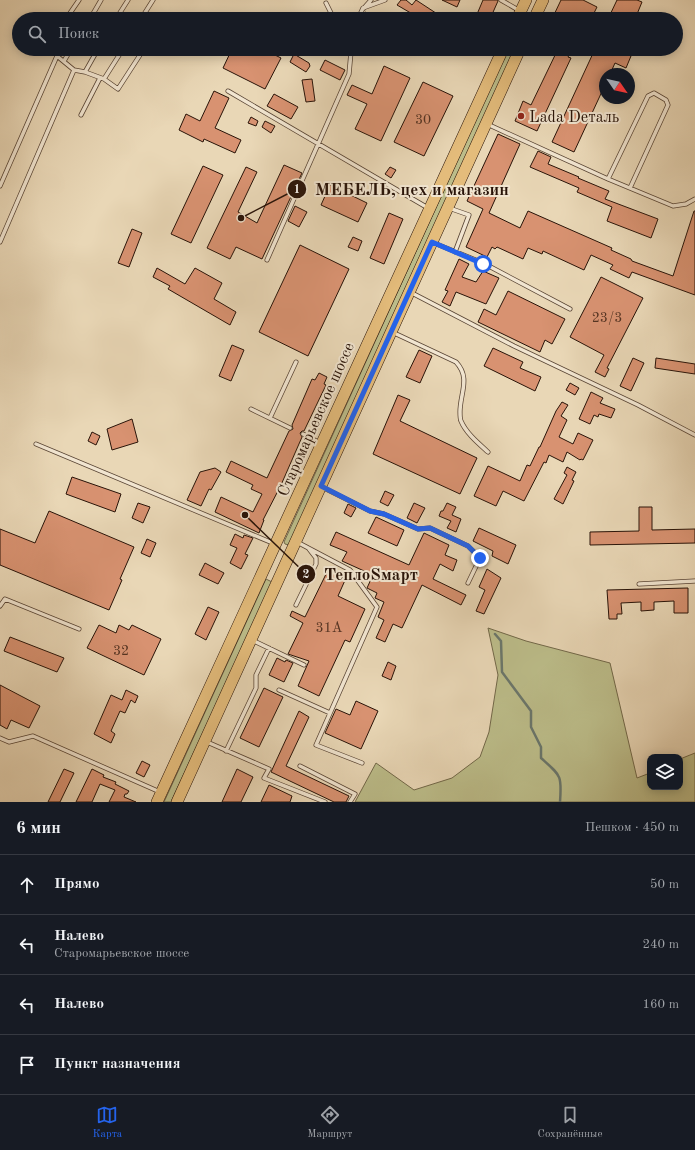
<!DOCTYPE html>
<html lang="ru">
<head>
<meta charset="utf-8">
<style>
	:root { --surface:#171b24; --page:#20242c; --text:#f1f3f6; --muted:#9ea1a6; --line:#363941; --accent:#2563eb }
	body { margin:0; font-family:"Old Standard TT",serif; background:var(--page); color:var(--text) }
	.controls { position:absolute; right:12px; bottom:12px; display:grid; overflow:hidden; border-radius:8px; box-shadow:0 2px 10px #0003 }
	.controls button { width:36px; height:36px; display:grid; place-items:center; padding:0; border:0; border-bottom:1px solid var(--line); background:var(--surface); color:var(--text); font:20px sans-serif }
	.compass { position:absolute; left:599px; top:68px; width:36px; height:36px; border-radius:50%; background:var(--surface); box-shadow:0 2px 10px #0003; rotate:124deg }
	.stop { position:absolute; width:12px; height:12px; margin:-9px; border:3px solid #2563eb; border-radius:50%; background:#fff }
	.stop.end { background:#2563eb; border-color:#fff; box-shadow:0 1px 4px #0008 }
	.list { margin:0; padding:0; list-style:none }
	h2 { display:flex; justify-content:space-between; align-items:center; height:52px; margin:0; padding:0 16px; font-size:17px }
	h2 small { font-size:13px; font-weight:400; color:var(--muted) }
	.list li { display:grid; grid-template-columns:26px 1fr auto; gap:12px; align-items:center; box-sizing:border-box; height:60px; padding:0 16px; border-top:1px solid var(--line) }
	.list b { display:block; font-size:15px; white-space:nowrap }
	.list p { margin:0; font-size:13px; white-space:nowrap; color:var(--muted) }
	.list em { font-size:13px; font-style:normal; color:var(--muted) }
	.icon { flex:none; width:22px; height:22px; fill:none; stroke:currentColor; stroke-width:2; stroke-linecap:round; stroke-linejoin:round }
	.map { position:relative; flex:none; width:695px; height:802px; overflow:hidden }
	.search { position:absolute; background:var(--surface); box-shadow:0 2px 10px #0003; left:12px; right:12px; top:12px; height:44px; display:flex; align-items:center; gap:10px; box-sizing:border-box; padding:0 14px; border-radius:22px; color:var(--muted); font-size:15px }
	.sheet { height:292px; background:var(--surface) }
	nav { display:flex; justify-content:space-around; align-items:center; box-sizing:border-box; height:56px; border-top:1px solid var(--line); background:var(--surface); font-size:11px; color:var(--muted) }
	nav a { display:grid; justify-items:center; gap:2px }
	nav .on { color:var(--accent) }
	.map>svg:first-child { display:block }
</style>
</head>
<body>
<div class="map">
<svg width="695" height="802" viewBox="0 0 695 802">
	<rect width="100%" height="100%" fill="#e9d7b6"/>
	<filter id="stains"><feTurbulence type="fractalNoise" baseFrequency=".005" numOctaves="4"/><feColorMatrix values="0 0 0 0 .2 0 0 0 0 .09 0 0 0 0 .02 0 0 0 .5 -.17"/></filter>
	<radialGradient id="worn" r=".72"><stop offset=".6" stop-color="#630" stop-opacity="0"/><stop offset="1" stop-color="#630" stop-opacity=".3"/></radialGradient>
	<path fill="#bcbd8a" stroke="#726849" d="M508,49H516L289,545L285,544L284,542Z
		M266,579L272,582L171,802H164Z
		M488,628L526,641L610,663L637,778L650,773V787H680V759L695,753V802H355L376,763L414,790L452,778L480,757L489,732L498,675Z"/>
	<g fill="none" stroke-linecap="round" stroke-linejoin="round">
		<path stroke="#6b776c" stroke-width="2.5" d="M495,634L501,641L502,672L531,711V727L541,747V758C561,776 562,775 560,802"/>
	</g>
	<path fill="#d89271" stroke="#281308" d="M401,0H406L412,5L416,0L445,19H421L397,5Z
		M442,0H460L457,7Z
		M483,0H498V1L490,19H475Z
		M561,0H583L597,7L591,19H552Z
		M617,0H637L642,2L635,19H608Z
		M365,12L380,19H362Z
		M232,49H263L281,58L265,89L223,68Z
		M558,49H572L568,57L571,58L537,131L515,121L523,101L531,105Z
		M595,49H621L620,51L631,56L626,68L615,63L610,74H605V85L574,152L552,142Z
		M294,54L309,63L310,66L306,72L290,62Z
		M325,60L345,70L340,80L320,70Z
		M384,66L410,78L381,141L355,129L367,104L347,95L352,85L372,94Z
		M312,79L315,101L306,102L302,80Z
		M423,82L453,96L424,156L394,142Z
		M214,91L229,98L215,128L241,140L235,153L204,139L203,142L179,130L186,114L200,121Z
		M274,94L298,107L291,119L267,106Z
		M251,117L258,121L256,126L248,123Z
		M265,121L275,126L271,133L262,127Z
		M498,134L520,144L489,213L520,228L528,211L612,248L611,250L631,259L632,261L673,276L694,211H695V295L632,272L629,278L610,269L613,265L591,255L584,270L543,251L542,254L528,248L523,259L497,247L495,249L492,247L487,257L466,247L483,209L467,201Z
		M538,151L551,157L548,164L579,177L578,178L609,191L605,199L658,219L651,238L607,221L612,207L577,192L579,188L530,167Z
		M284,165L302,173L262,259L236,247L230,259L207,248L246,167L257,172L238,212L257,223Z
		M203,166L223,175L191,243L171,234Z
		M390,167L396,170L391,178L385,174Z
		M330,185L367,203L358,222L321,205Z
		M295,206L307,212L299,227L288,221Z
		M389,213L403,219L384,264L370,258Z
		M132,229L142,233L129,267L118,263Z
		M353,237L362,241L358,251L348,247Z
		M300,245L349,269L308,356L259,332Z
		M459,259L469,264L462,277L476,282L483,271L499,278L486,304L456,292L450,306L442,302L448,291L445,290Z
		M157,268L185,284L195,268L222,283L214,299L236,312L230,325L168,289L170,286L153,277Z
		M601,277L643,298L607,368L609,369L605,377L595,372L604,355L570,337Z
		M508,291L565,319L552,344L545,340L540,352L478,322L484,309L496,315Z
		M232,345L244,350L231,381L219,376Z
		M493,348L523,362L520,368L541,377L535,391L484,366Z
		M419,350L432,356L420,383L406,377Z
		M633,358L644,363L631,391L620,386Z
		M656,358L695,364V374L655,368Z
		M319,373L327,377L324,384L326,385L304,431H302L300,433L302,437L281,485L263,520H264L259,533L215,512L221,497L253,512L262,494L251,489L253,485L226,472L231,461L267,478L289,431L293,429L292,425L312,379L315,380Z
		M570,383L579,388L575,395L566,390Z
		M591,392L603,398L600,403L615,409L611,418L599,414L598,417L594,415L590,424L579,419Z
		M398,395L410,400L400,421L477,458L460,494L373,454Z
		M562,402L568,405L561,416L567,420L559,437L573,444L578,433L593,440L583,460L581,459L580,460L567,452L563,462L549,455L546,463L544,462L524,501L503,491L496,506L474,496L488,466L520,481L527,465L530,466L539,447H540L556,411Z
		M132,419L138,442L112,450L107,429Z
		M92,432L100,436L96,445L88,441Z
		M567,467L576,472L572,480L574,481L563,504L554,499L567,475L564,473Z
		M215,468L221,472L211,490L209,489L201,506L187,500L200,472Z
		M72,477L121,494L115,512L66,494Z
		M385,491L394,495L388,506L380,502Z
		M138,503L150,507L143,523L132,518Z
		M414,503L425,508L417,523L407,518Z
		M447,503L456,507L452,515L461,519L456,532L447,528L451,521L439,516L441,511H443Z
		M348,504L356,508L351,517L344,513Z
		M639,507H652V530L695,529V543L590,545V532L639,531Z
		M49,511L134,547L120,579L122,580L109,610L0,565V529L35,543Z
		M376,517L404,530L397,546L368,533Z
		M479,528L516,545L508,564L492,556L493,551L473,541Z
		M336,532L409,565L424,533L449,545L445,555L457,560L453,571L440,564L433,579L466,595L461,605L422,585L402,628L393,624L385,642L376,638L384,620L378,617L384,602L375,598L377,593L367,588L373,575L342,561L347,552L330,545Z
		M235,534L243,538L244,535L253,538L245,554L248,555L241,569L230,563L237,548L230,545Z
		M147,539L156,543L150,557L141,553Z
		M205,563L224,573L218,584L199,575Z
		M487,569L501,578L484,614L476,611L485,590L479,587Z
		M328,570L346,578L338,596L365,609L350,642L345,640L319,696L298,686L309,661L288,654L303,623L290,616L292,611L305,617Z
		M688,588V613H674V601L654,602V610L641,611V602L621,603L622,614H617V619H609L607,590Z
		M208,607L219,612L206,640L195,634Z
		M99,625L116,633L119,625L129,630L132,625L161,639L144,675L87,648Z
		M10,637L64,658L57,672L4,651Z
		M277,658L285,662L286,660L293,663L284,682L269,675Z
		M388,662L396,666L391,680L382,676Z
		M0,685L40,706L29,728L11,720L7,729L0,725Z
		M264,688L283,697L259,747L240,738Z
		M126,690L138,696L135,703L131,700L125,713L120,711L111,731L115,734L111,743L94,734L111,695L122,700Z
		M356,701L378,711L361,749L325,733L336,709L350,715Z
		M299,711L309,717L286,766L349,796L346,802H334L271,772Z
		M142,761L150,765L144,777L136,773Z
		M64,769L74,773L60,802H48Z
		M92,769L104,775L103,777L116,782L115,784L129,791L127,794H125L124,797L136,802H109L115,790L100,784L92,802H76Z
		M237,769L253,777L241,802H222Z
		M269,785L292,796L290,802H261Z"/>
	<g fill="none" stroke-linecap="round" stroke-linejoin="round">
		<g stroke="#584434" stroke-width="5">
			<path id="lane" d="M501,0L520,11
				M326,3L334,19
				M364,8L371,0
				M66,19L79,0
				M90,19L101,0
				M116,19L128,0
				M141,19L153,0
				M358,19L363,8L385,0
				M64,61L71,49
				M74,70L85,72L98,49
				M85,72L104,79L123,49
				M104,79L118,89L140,55
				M228,91L428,208
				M81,115L100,78
				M487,124L608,179L673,206L686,204L695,199
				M608,179L648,96L654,93L666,100L668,105L630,188
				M0,186L57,56
				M449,208L469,215L455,252
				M0,242L74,70L57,56L55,49
				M434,243L483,263L570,309
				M267,260L349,74L351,52L350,49
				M410,292L514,346L638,405L695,435
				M392,332L456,362C471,378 460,393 460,412C460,415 460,419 461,421C466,433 478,443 488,452
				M251,409L290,428
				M270,418L296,362
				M303,434L320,443
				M36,444L275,544
				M322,487L370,511L384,514L418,529L430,528L468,546L480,558L468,583
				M297,542L350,570L377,607L316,745L362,763
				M639,584L695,581
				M296,605L316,564V558L309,549
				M0,606L5,599L79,629
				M252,640L304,665
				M279,690L330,713
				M0,738L9,742L33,736L160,792
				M207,742L269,769L264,778L325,802
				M226,751L256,688V675L269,648
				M300,766L355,794L350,802"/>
		</g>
		<g stroke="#281308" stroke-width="12">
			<path id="primary" d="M517,19L526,0
				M534,19L543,0
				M157,802L503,49
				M177,802L520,49"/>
		</g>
		<use href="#lane" stroke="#f1e5d0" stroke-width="3.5"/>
		<use href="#primary" stroke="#e4bc7b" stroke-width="11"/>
	</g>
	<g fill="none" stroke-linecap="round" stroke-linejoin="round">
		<path stroke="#2563eb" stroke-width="5" d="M480,558L468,546L430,528L418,529L384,514L370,511L321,486L432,242L483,264"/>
	</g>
	<circle fill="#8f2418" stroke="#f1e5d0" stroke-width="1.5" cx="521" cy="116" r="4"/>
	<g text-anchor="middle" stroke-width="4" stroke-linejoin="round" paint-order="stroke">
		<g font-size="14" fill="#543322">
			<text x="423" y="124">30</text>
			<text x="607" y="322">23/3</text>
			<text x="329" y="632">31А</text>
			<text x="121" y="655">32</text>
		</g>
		<g font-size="16" fill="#281308" stroke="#f1e5d0" text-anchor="start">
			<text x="529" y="122">Lada Dеталь</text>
		</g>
		<g font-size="16" fill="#281308" stroke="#f1e5d0">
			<text transform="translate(315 419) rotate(-66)" y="6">Старомарьевское шоссе</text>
		</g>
	</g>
	<path fill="none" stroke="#281308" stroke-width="1.5" d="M241 218L297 189M245 515L306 574"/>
	<g fill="#281308" stroke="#f1e5d0" stroke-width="1.5">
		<circle cx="241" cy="218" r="4"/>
		<circle cx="245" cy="515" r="4"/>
		<circle cx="297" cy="189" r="10"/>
		<circle cx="306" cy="574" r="10"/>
	</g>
	<g font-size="12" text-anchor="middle" font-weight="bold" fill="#fff">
		<text x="297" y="193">1</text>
		<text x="306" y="578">2</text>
	</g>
	<g font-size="17" text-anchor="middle" font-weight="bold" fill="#281308" stroke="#f1e5d0" stroke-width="4" stroke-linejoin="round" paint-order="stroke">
		<text x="412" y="195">МЕБЕЛЬ, цех и магазин</text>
		<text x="371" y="580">ТеплоSмарт</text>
	</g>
	<rect width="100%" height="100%" filter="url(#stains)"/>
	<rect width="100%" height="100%" fill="url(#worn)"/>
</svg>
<div class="controls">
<button><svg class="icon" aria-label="layers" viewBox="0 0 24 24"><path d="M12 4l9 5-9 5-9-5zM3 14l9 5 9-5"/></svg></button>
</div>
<svg class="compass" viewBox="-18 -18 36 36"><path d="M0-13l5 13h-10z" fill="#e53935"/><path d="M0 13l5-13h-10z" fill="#9ea1a6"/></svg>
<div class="stop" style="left:483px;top:264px"></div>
<div class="stop end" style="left:480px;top:558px"></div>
<div class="search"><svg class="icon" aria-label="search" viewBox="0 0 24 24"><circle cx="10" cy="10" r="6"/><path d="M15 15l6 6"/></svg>Поиск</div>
</div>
<section class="sheet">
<h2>6 мин<small>Пешком · 450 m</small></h2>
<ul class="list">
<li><svg class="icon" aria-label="ahead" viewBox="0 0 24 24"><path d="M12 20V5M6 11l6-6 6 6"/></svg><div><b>Прямо</b></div><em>50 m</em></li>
<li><svg class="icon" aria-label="left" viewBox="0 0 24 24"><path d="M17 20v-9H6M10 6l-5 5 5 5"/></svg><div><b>Налево</b><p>Старомарьевское шоссе</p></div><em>240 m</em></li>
<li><svg class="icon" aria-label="left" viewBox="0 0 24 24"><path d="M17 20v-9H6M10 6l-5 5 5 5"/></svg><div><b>Налево</b></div><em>160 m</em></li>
<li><svg class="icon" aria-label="arrive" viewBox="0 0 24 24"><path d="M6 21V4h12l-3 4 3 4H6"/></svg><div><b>Пункт назначения</b></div></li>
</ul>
</section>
<nav>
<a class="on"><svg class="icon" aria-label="map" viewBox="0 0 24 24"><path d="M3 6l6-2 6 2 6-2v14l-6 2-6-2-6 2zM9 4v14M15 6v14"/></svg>Карта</a>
<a><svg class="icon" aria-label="directions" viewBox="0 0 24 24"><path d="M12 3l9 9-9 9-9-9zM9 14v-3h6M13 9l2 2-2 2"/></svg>Маршрут</a>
<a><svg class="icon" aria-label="saved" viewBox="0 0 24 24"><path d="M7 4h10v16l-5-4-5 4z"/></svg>Сохранённые</a>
</nav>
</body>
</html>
